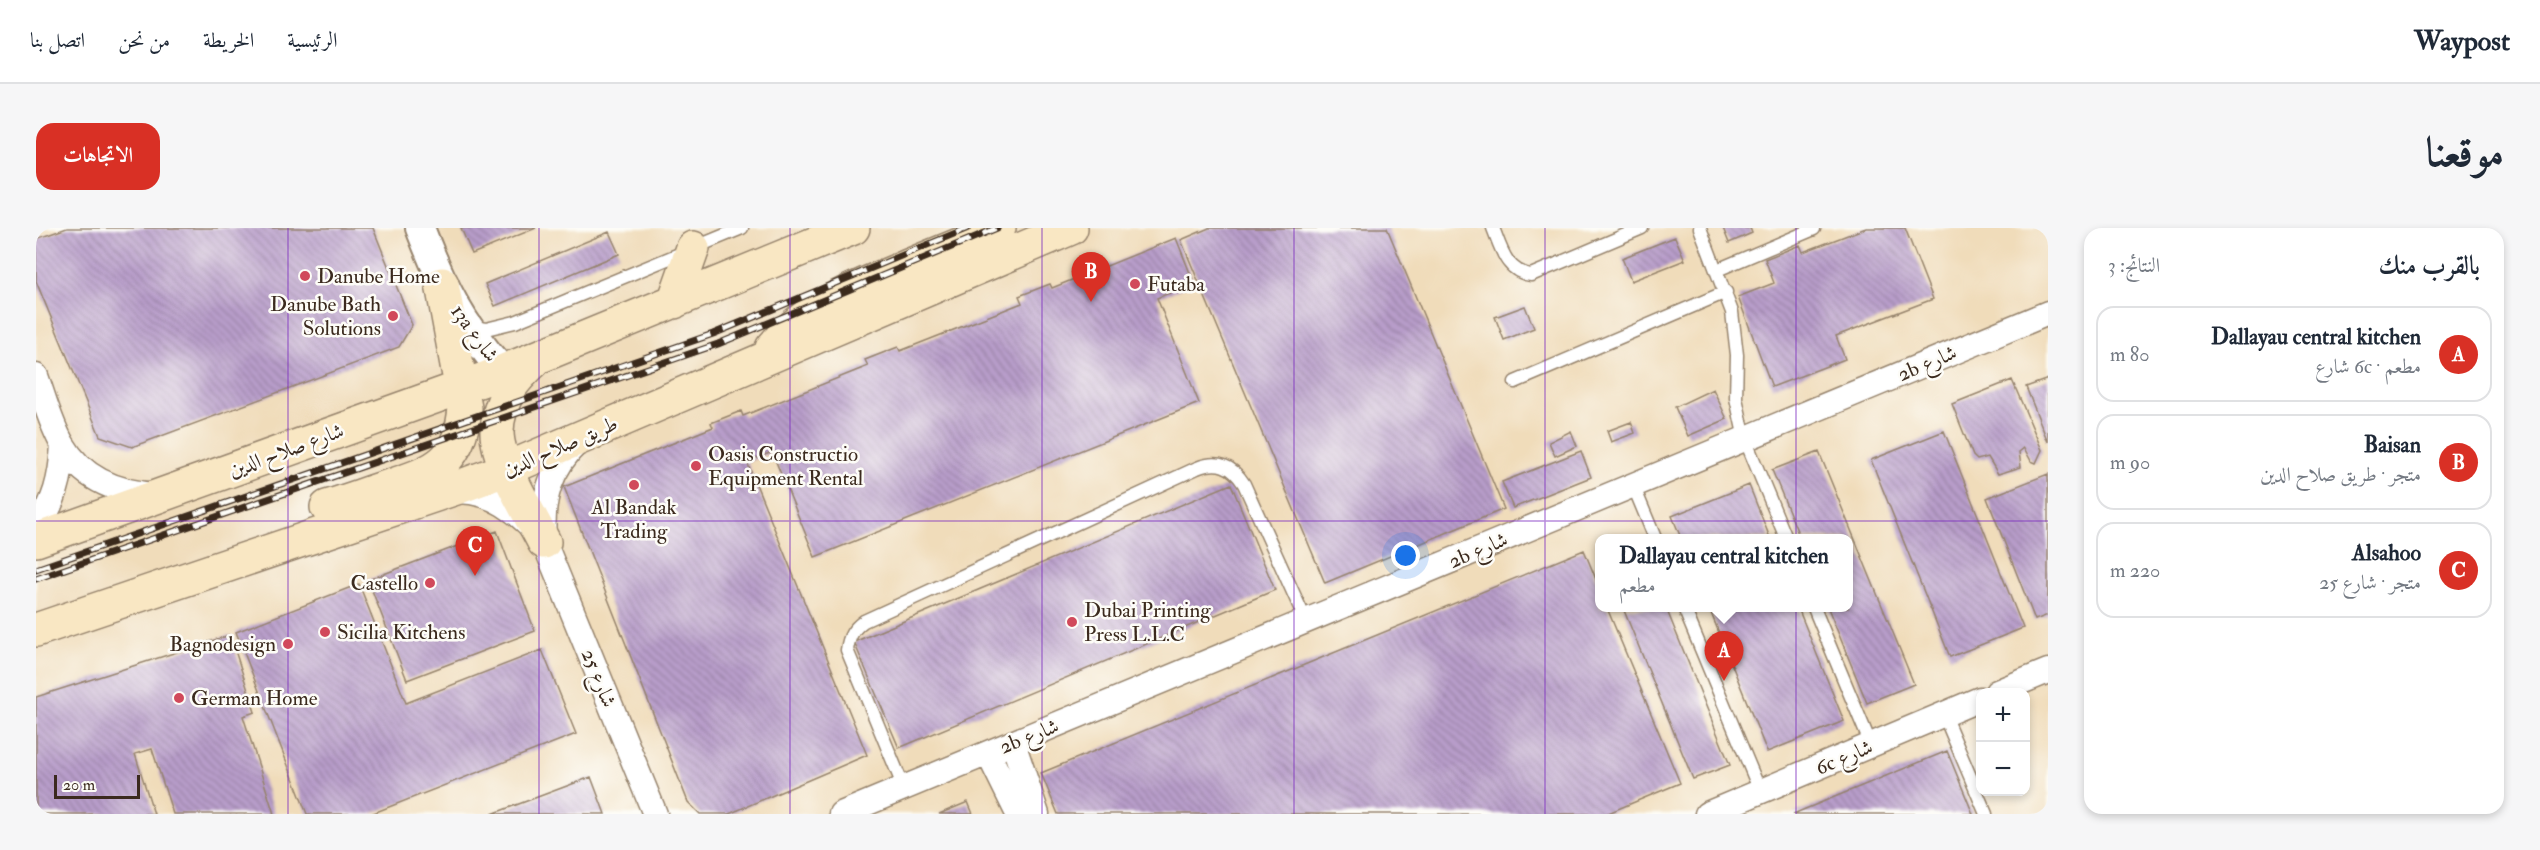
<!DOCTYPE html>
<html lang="ar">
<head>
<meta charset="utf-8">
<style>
	:root { --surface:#fff; --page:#f6f6f7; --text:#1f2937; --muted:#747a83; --line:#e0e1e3; --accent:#d93025 }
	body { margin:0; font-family:"IM FELL Double Pica",Amiri,serif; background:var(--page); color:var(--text); direction:rtl }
	.controls { position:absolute; right:18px; bottom:18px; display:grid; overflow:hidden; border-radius:12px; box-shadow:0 3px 9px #0003 }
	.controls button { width:54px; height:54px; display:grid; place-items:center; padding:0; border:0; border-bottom:2px solid var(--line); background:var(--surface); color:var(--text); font:30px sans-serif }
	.scale { position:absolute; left:18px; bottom:15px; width:86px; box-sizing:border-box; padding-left:6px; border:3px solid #3b2a1e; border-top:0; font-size:16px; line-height:21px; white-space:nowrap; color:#3b2a1e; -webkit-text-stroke:4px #fdfcf7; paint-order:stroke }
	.you { position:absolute; left:1370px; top:328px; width:21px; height:21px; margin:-15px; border:4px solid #fff; border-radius:50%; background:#1a73e8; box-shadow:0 0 0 9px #1a73e833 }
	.badge { display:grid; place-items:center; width:39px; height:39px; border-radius:50%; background:var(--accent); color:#fff; font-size:20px; font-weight:700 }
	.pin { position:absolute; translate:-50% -50px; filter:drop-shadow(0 2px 3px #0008) }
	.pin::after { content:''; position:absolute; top:32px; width:21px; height:18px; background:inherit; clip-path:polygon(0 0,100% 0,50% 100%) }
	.popup { position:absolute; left:1559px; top:306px; width:258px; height:78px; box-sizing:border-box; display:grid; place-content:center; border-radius:12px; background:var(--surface); filter:drop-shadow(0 2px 4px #0005); font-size:20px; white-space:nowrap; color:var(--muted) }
	.popup b { font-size:22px; color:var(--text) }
	.popup::after { content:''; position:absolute; left:50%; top:100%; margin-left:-12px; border:12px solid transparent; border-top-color:var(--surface) }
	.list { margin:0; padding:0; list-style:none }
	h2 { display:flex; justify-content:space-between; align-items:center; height:78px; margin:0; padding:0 24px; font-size:26px }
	h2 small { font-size:20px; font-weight:400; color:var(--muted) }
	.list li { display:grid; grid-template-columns:39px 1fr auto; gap:18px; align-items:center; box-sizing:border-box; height:96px; margin:0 12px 12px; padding:0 12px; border:2px solid var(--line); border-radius:18px }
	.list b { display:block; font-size:22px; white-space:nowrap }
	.list p { margin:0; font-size:20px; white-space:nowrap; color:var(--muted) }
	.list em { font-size:20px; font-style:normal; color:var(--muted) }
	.map { position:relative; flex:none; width:2012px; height:586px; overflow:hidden; direction:ltr; border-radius:18px }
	header { display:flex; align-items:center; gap:36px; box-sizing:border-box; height:84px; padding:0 30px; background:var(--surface); border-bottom:2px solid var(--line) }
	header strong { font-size:28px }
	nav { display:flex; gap:33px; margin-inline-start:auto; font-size:21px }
	.intro { display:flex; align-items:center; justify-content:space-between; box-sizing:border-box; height:144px; padding:0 36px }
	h1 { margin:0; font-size:42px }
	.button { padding:15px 27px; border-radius:18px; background:var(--accent); color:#fff; font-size:21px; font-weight:700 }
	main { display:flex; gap:36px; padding:0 36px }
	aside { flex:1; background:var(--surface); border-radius:18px; box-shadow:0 3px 9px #0003 }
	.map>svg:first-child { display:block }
</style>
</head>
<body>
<header>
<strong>Waypost</strong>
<nav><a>الرئيسية</a><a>الخريطة</a><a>من نحن</a><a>اتصل بنا</a></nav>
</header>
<div class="intro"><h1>موقعنا</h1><a class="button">الاتجاهات</a></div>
<main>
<aside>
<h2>بالقرب منك<small>النتائج: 3</small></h2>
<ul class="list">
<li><span class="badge">A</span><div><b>Dallayau central kitchen</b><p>مطعم · 6c شارع</p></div><em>80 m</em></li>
<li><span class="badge">B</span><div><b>Baisan</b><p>متجر · طريق صلاح الدين</p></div><em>90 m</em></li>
<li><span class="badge">C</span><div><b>Alsahoo</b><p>متجر · شارع 25</p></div><em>220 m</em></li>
</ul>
</aside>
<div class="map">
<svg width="2012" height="586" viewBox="0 0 2012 586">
	<defs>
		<pattern id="building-back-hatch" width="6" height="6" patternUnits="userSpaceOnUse" patternTransform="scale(1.5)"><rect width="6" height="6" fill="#b89dca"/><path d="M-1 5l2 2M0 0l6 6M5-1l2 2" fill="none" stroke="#9780a3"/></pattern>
	</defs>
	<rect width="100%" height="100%" fill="#fdfcf7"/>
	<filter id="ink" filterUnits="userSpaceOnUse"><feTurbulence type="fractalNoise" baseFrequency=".0167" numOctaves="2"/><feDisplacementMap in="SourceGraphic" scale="12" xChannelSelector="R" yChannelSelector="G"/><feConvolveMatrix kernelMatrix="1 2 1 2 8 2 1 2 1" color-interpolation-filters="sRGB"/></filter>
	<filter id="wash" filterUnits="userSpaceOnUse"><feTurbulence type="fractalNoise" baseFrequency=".008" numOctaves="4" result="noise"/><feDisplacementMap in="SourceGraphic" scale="24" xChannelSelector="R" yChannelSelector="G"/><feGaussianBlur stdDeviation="1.35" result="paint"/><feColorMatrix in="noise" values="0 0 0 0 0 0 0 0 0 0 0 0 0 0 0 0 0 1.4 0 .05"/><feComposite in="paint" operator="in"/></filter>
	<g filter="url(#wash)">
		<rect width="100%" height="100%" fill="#f0dcba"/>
		<g id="blocks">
			<path fill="url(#building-back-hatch)" d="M31,0H337L376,97L363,119L96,219L64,208L0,53V11Z
				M425,0H500L436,26Z
				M1173,0H1351L1468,281L1289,355L1145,12Z
				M1687,0H1714L1716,5L1693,15Z
				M1830,0H1869L1897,71L1800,108L1809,131L1736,159L1702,69L1738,55L1729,31L1764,17L1767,24Z
				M573,4L583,26L459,78L449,56Z
				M1639,9L1649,32L1595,53L1586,30Z
				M1140,10L1158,55L1121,70L1163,175L779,329L736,224L711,234L831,527L693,586H664L652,574L528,259L677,199L675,195L705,183L707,188L832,138L829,132L862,119L864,123L986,75L983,68L1014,56L1016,60Z
				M1489,78L1498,100L1468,112L1459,89Z
				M2012,151V214L1990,159Z
				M1976,152L2006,222L2000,235L1995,233L1988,220L1983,224L1985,239L1962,246L1952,229L1941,232L1937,228L1916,176Z
				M1677,161L1691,191L1652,208L1639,179Z
				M1595,194L1599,205L1575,214L1571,203Z
				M1535,203L1541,218L1519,228L1513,214Z
				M1908,203L1987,400L1914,429L1835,232Z
				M1545,223L1555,249L1477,280L1466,254Z
				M1783,224L1878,456L1831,475L1792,380H1812V310H1764L1736,242Z
				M2012,246V387L1999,392L1951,270Z
				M1195,256L1239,362L863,520L818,414Z
				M1713,257L1734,310H1645L1636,288Z
				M461,303L499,403L371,452L332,352Z
				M1548,322L1564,361V380H1571L1644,555L1570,586H1022L1005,545Z
				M323,356L370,475L506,422L540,506L335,586H271L200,404Z
				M1587,380H1630L1694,537L1657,551Z
				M1673,380H1762L1808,493L1731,524Z
				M194,407L219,484L207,488L238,586H137L116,521L99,526L118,586H0V469Z
				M1911,523L1937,586H1757Z
				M555,549L569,586H456Z
				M932,574L937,586H903Z"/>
		</g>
	</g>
	<g filter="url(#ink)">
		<use href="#blocks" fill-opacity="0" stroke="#96836c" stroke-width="1.5"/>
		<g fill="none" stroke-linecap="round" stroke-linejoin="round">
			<g stroke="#96836c" stroke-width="15">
				<path id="service" d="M1457,0C1465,20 1470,44 1495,47L1606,0
					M1664,0L1696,84L1701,127L1700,170L1709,211L1750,310
					M1681,42L1778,1
					M436,99L450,101L479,94L706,0
					M1479,154L1690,64
					M1597,257L1619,310
					M1648,380L1724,563
					M1778,380L1835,517
					M1908,487L1950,586
					M868,560L811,422C813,408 817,401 828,393L1161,240C1182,232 1196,237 1208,256L1270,393"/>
			</g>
			<g stroke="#96836c" stroke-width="27">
				<path id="minor" d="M0,148C8,170 15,197 27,217C47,252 83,265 121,267
					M414,264C452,258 487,286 508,314L619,586
					M0,302C19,273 25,252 27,217
					M508,311C505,272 514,240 543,213
					M1961,464L2012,443
					M977,515L1001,586
					M952,525L982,586
					M805,586L2012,85
					M1671,586L1944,471"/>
			</g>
			<g stroke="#96836c" stroke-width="32">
				<path id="tertiary" d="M384,0C406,57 425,97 467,143"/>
			</g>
			<g stroke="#96836c" stroke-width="36">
				<path id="secondary" d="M638,74L657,20
					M736,120C770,79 817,61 865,41C898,27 931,14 963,0
					M499,132C490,141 480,150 474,160C467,173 461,188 461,204C461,234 494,286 508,314
					M291,279C313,272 335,264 357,257C402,242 424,233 429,180L406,56
					M0,312L451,150L817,0
					M0,402L423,259L471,241L1035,0"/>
			</g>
			<use href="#service" stroke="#fff" stroke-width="12"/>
			<use href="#minor" stroke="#fff" stroke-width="24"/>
			<use href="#tertiary" stroke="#fff" stroke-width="28"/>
			<use href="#secondary" stroke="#f9e7c3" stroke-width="33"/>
			<g stroke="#3b2a1e" stroke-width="7">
				<path id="rail" d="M0,341L677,106L932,0
					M0,351L682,116L961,0"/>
			</g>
			<use href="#rail" stroke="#fdfcf7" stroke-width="4.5" stroke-dasharray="14" stroke-linecap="butt"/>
		</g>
	</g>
	<path fill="none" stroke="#7b2cbf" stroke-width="1.5" stroke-opacity="0.55" d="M252,0V586M503,0V586M754,0V586M1006,0V586M1258,0V586M1509,0V586M1760,0V586M0,293H2012"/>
	<g fill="#d1495b" stroke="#fdfcf7" stroke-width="2">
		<circle cx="269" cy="48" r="6"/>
		<circle cx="1099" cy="56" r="6"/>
		<circle cx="357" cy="88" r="6"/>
		<circle cx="660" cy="238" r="6"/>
		<circle cx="598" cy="257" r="6"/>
		<circle cx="394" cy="355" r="6"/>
		<circle cx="1036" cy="394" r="6"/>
		<circle cx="289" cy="404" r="6"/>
		<circle cx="252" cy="416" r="6"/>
		<circle cx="143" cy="470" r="6"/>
	</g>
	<g text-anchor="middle" stroke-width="5" stroke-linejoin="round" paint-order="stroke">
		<g font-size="21" fill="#3b2a1e" stroke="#fdfcf7" text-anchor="start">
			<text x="281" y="55">Danube Home</text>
			<text x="1111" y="63">Futaba</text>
			<text x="345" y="83" text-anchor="end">Danube Bath<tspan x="345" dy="24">Solutions</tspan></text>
			<text x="672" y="233">Oasis Constructio<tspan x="672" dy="24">Equipment Rental</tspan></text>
			<text x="598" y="286" text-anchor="middle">Al Bandak<tspan x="598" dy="24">Trading</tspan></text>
			<text x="382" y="362" text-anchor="end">Castello</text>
			<text x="1048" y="389">Dubai Printing<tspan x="1048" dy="24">Press L.L.C</tspan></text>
			<text x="301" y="411">Sicilia Kitchens</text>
			<text x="240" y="423" text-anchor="end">Bagnodesign</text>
			<text x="155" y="477">German Home</text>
		</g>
		<g font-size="21" fill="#3b2a1e" stroke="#fdfcf7">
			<text transform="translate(439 105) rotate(54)" y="7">13a شارع</text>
			<text transform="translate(1891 135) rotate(-23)" y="7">2b شارع</text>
			<text transform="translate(524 218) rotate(-23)" y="7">طريق صلاح الدين</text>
			<text transform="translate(250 222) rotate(-20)" y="7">شارع صلاح الدين</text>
			<text transform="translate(1442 322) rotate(-23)" y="7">2b شارع</text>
			<text transform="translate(563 450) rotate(68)" y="7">شارع 25</text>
			<text transform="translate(993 508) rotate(-22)" y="7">2b شارع</text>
			<text transform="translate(1808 529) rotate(-23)" y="7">6c شارع</text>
		</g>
	</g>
</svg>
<div class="controls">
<button>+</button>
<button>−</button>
</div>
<div class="scale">20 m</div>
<div class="you"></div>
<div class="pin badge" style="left:1688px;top:453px">A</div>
<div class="popup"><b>Dallayau central kitchen</b>مطعم</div>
<div class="pin badge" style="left:1055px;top:74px">B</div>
<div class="pin badge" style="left:439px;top:348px">C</div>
</div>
</main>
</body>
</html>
